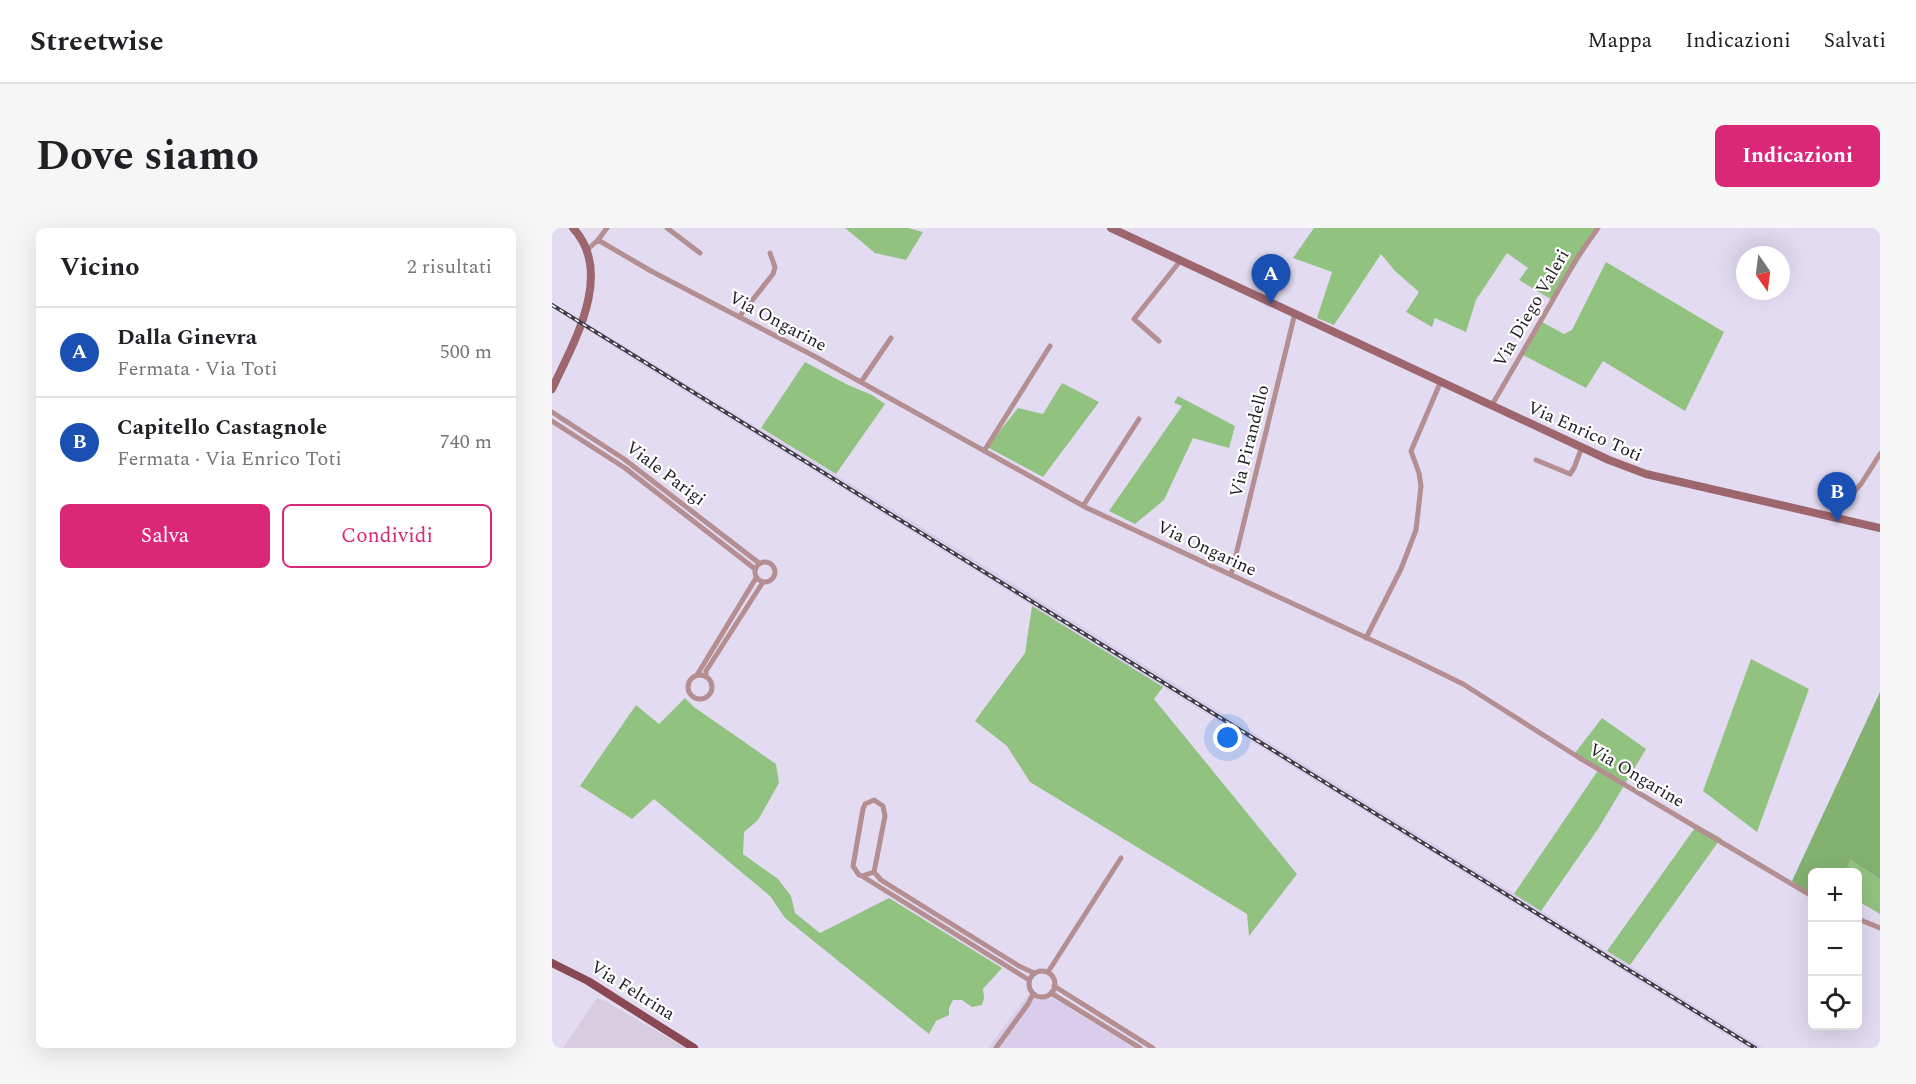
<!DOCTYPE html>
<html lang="it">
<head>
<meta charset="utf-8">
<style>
	:root { --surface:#fff; --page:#f6f6f6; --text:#202124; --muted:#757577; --line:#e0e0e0; --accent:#db2777 }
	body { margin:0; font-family:Spectral,serif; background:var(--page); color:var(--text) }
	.controls { position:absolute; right:18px; bottom:18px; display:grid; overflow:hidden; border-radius:9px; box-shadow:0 6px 24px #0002 }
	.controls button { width:54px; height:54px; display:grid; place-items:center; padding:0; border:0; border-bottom:2px solid var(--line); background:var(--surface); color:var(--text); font:30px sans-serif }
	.compass { position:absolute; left:1184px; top:18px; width:54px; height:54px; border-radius:50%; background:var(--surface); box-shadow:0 6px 24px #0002; rotate:166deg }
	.you { position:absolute; left:676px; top:510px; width:21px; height:21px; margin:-15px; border:4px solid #fff; border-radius:50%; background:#1a73e8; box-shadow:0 0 0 9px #1a73e833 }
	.badge { display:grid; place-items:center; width:39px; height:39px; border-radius:50%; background:var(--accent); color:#fff; font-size:20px; font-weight:700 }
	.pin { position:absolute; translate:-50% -50px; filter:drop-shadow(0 2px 3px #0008) }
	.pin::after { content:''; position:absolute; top:32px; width:21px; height:18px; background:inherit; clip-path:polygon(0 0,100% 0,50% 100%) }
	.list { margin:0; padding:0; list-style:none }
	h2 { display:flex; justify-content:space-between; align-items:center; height:78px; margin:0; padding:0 24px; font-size:26px }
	h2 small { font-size:20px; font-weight:400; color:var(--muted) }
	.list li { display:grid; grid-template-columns:39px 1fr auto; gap:18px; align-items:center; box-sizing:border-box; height:90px; padding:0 24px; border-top:2px solid var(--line) }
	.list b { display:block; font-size:22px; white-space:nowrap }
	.list p { margin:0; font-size:20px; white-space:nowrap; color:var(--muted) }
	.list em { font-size:20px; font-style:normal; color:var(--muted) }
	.actions { display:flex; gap:12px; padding:18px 24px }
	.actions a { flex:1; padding:14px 0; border:2px solid var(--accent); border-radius:9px; text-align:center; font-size:21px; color:var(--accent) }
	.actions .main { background:var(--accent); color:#fff }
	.icon { flex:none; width:33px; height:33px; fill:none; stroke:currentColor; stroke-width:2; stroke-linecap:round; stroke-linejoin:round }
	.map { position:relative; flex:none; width:1328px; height:820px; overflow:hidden; border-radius:9px }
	header { display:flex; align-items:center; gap:36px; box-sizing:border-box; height:84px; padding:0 30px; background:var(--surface); border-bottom:2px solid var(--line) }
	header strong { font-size:28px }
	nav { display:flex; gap:33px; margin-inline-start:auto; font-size:21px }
	.intro { display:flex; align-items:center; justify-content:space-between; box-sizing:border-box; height:144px; padding:0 36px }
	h1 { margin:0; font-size:42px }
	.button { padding:15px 27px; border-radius:9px; background:var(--accent); color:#fff; font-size:21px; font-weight:700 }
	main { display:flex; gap:36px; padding:0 36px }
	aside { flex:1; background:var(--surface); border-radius:9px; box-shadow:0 6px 24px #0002 }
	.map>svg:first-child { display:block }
</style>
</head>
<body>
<header>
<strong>Streetwise</strong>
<nav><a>Mappa</a><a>Indicazioni</a><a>Salvati</a></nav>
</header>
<div class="intro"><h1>Dove siamo</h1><a class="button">Indicazioni</a></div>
<main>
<aside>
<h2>Vicino<small>2 risultati</small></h2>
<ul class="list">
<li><span class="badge" style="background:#1a4fb4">A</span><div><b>Dalla Ginevra</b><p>Fermata · Via Toti</p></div><em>500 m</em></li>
<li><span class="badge" style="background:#1a4fb4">B</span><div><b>Capitello Castagnole</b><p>Fermata · Via Enrico Toti</p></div><em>740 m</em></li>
</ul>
<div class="actions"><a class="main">Salva</a><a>Condividi</a></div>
</aside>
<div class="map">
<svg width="1328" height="820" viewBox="0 0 1328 820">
	<rect width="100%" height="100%" fill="#e2dbf1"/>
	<path fill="#d8ceeb" d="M36,96L381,306L1211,820H1196L71,125L34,101Z
		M476,767L487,772L500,770L583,820H436Z"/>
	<path fill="#d7cce0" d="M45,770L53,773L134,820H11Z"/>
	<path fill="#92c280" d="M293,0H356L371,4L354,32L323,25Z
		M762,0H1047L1002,73L967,52L976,40L955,25L924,72L914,104L883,90L880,99L854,84L867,64L843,43L829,26L782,97L765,90L780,44L741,30Z
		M1054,34L1172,104L1133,183L1051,133L1034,160L971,127L990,94L1012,106L1020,102Z
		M253,134L294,156L320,167L333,176L284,246L209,200Z
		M510,155L547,174L491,249L435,219L466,180L491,186Z
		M626,168L683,198L677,220L641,210L612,272L583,296L557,283L630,178L622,175Z
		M480,378L611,459L602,471L745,646L697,708L695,686L478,554L455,518L423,493L473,425Z
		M1199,431L1257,461L1205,604L1151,563Z
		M133,470L142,479L224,536L227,555L206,592L192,604L191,626L226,651L239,668L243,685L268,705L337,670L450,740L431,761L432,770L430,777L420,779L410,772H401L397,780V787L384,793L377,806L233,690L218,668L102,571L80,591L28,558L84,477L107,496Z
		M1050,490L1094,521L1046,601L989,683L962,666L1047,541L1023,525Z
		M1145,597L1169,610L1078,737L1055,723Z
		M1299,632L1328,651V686L1306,673V644H1293Z"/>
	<path fill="#82b170" d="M1328,464V651L1299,632L1293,644H1260V667L1240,653Z"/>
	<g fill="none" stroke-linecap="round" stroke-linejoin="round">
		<path stroke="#b48e91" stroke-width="5" d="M115,0L148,25
			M46,12L55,0
			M35,22L46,12L99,43L262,128L535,280L856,429L911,456L1026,529L1260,668
			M187,89L221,46L223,39L218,25
			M607,113L582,91L629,32
			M309,154L339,110
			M940,177L1025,30L1046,0
			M0,184L72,231L207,335
			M0,193L73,240L203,341
			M432,223L498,118
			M984,232L1018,246L1022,240L1030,219
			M531,278L587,191
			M1280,288L1309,256L1328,226
			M203 344a10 10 0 1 1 20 0a10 10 0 1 1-20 0Z
			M679,347L743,85
			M814,410L849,341L864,302L869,258L867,245L859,223L889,153
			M145,447L204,350
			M136 459a12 12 0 1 1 24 0a12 12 0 1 1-24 0Z
			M154,449V443L211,354
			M322,572L331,578L333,588L322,644L310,648L307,647L301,638L311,581L313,576Z
			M322,644L329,652L467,738L482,745
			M310,648L477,752
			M1306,691L1328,700
			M477 756a13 13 0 1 1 26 0a13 13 0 1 1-26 0Z
			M496,744L569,630
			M502,758L601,820
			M499,765L588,820
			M444,820L476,776L481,766"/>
		<path stroke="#9d666c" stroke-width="8" d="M559,0L1057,232L1094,246L1328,300
			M0,161C21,116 63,45 21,0"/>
		<path stroke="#8a4952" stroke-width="8" d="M0,735L36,753L142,820"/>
		<g stroke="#413d48" stroke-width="4">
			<path id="rail" d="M0,77L1203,820"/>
		</g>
		<use href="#rail" stroke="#fff" stroke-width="1.5" stroke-dasharray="4.5" stroke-linecap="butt"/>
	</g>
	<g text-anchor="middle" stroke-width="4.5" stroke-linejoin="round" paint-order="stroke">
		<g font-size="18" fill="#1e1b23" stroke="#fff">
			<text transform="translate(979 80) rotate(-60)" y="6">Via Diego Valeri</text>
			<text transform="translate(226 93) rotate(28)" y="6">Via Ongarine</text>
			<text transform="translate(1033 203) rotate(24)" y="6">Via Enrico Toti</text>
			<text transform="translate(697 213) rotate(-76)" y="6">Via Pirandello</text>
			<text transform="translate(114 245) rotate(37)" y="6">Viale Parigi</text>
			<text transform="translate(655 320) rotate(25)" y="6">Via Ongarine</text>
			<text transform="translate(1085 547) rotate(31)" y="6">Via Ongarine</text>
			<text transform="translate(81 762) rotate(32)" y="6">Via Feltrina</text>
		</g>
	</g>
</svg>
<div class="controls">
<button>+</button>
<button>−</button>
<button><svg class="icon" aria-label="locate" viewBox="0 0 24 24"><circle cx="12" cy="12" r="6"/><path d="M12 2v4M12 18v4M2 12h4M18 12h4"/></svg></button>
</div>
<svg class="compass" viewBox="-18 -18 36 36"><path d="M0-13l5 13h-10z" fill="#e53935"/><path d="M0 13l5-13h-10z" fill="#757577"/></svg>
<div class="you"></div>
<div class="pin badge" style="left:719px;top:76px;background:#1a4fb4">A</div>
<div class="pin badge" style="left:1285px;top:294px;background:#1a4fb4">B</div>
</div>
</main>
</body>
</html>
